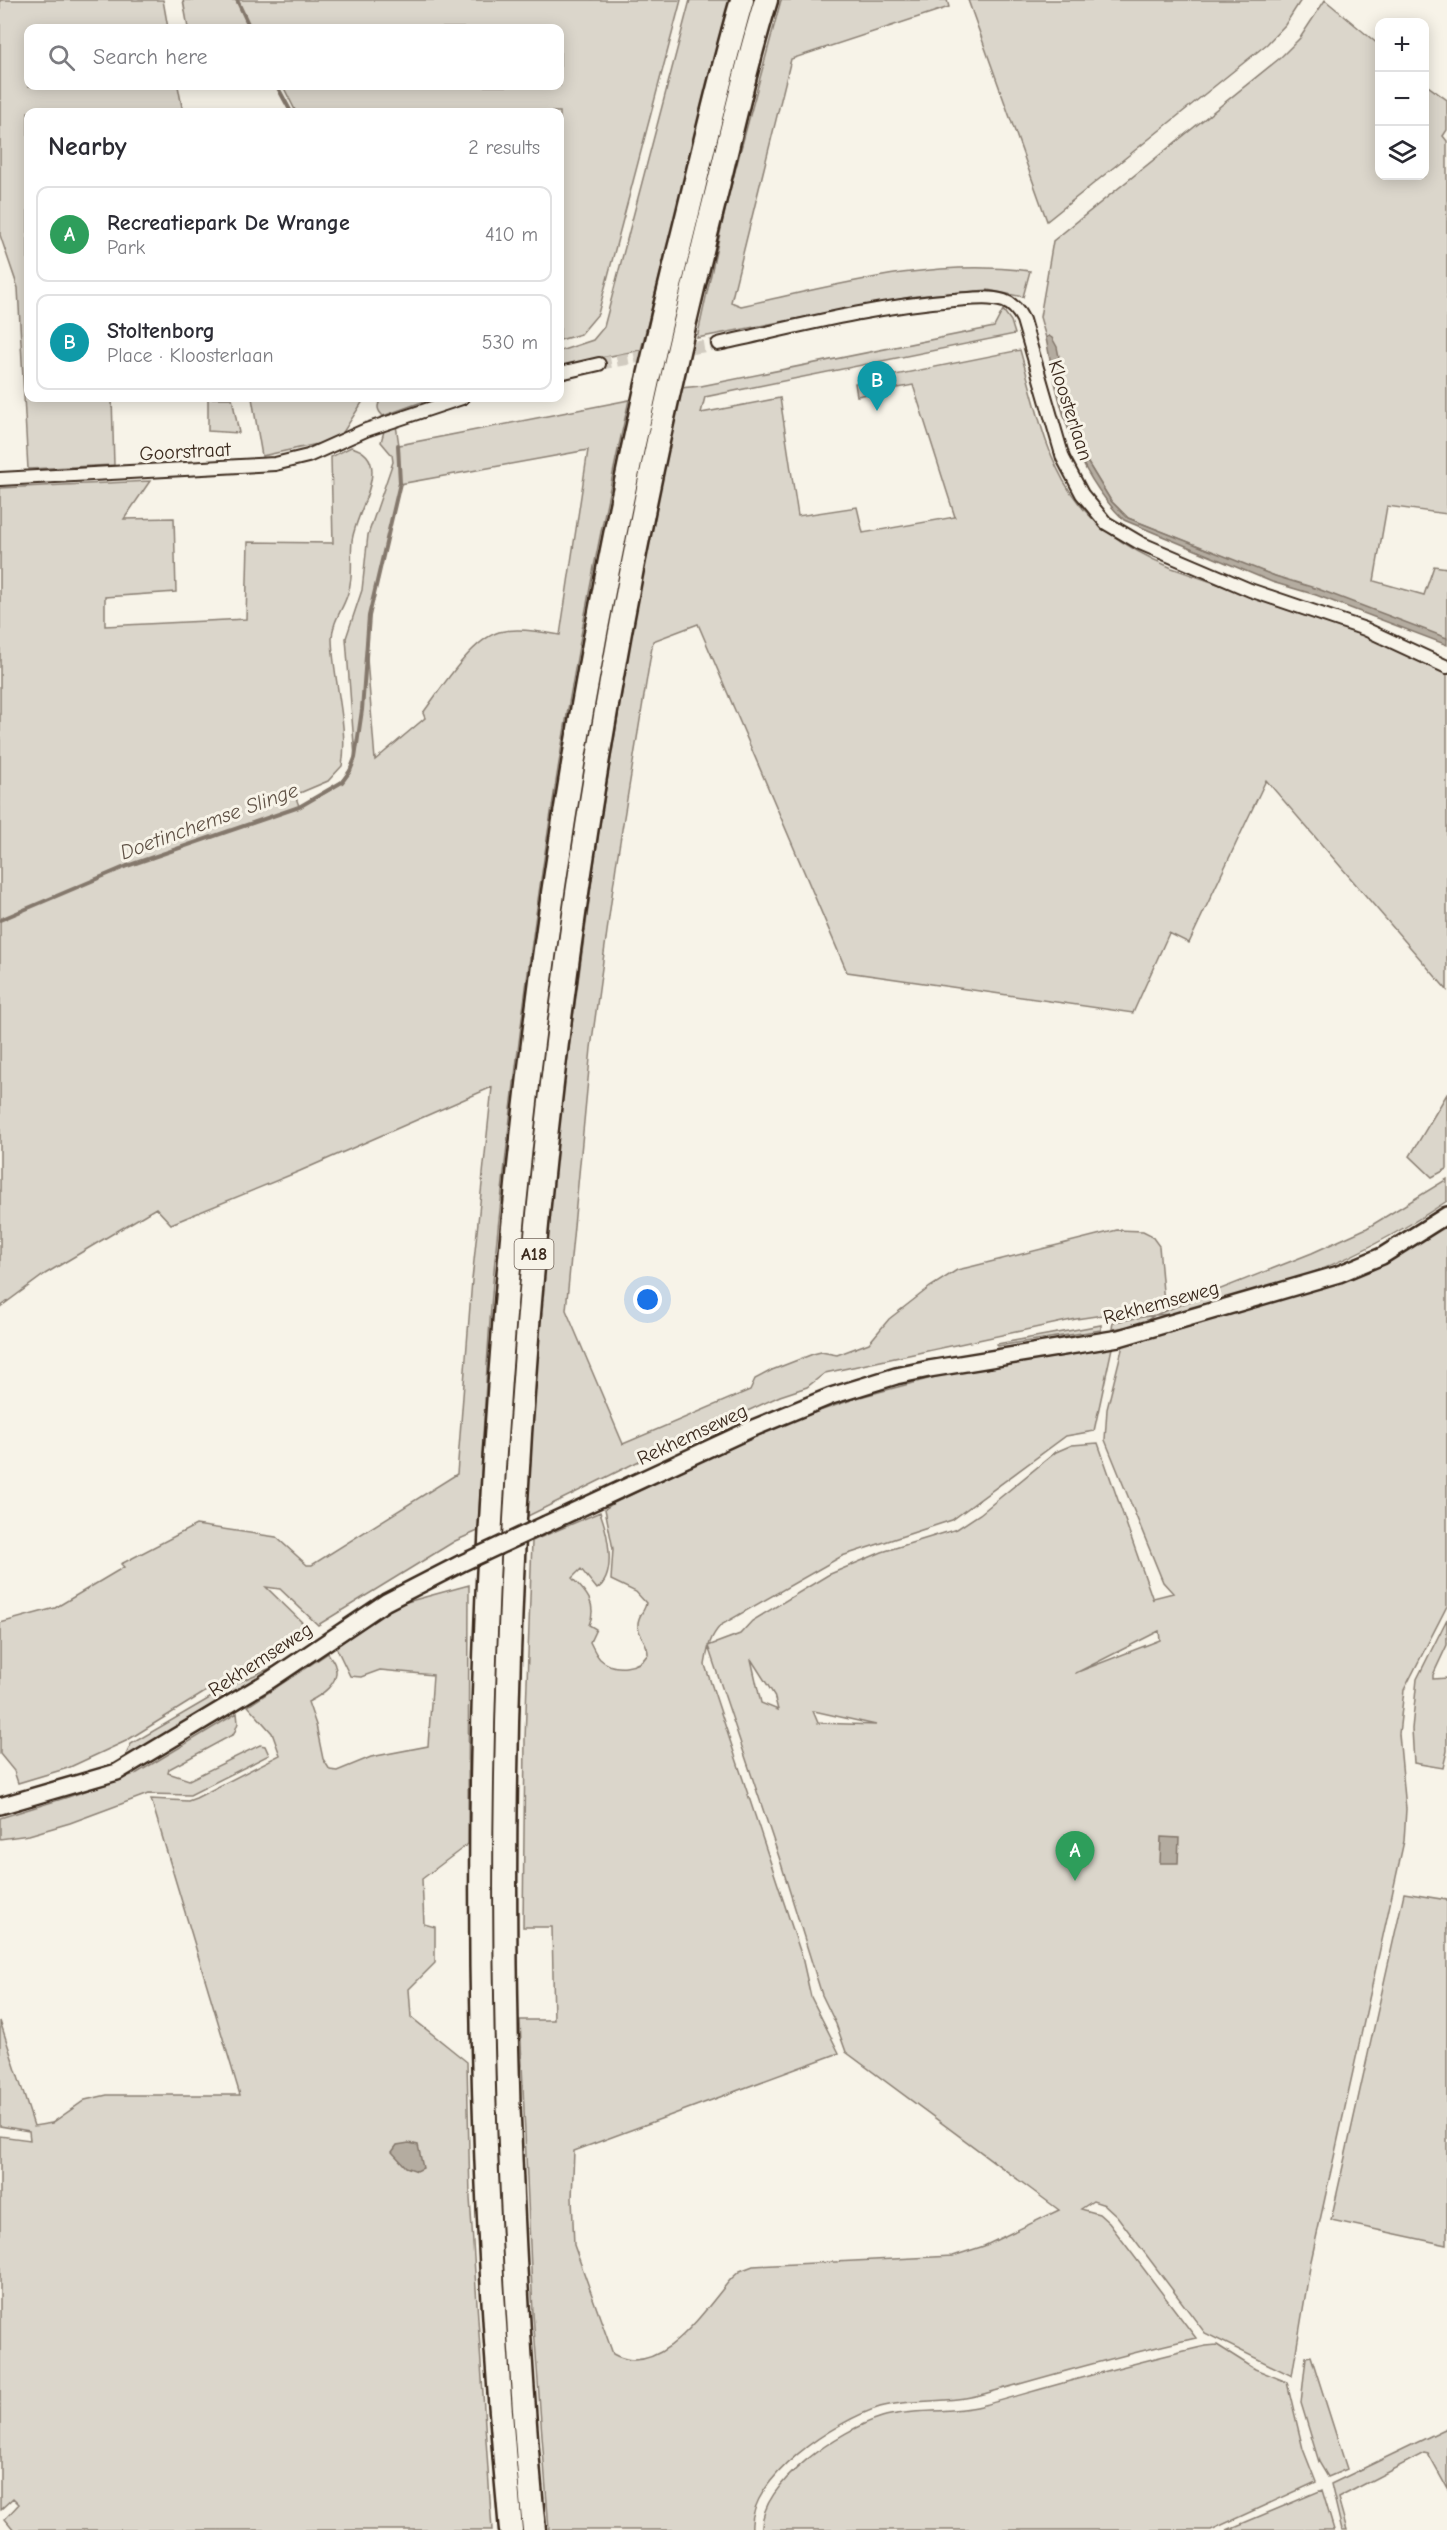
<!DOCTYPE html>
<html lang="en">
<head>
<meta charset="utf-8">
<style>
	:root { --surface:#fff; --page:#f7f7f7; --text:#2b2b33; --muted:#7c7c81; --line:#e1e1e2; --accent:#3b2a1e }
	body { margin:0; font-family:"Comic Neue",sans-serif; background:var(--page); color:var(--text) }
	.controls { position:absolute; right:18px; top:18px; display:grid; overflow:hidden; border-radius:12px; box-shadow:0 3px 15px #0003 }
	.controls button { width:54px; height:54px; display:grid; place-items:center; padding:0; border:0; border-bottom:2px solid var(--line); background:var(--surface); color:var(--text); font:30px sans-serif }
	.you { position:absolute; left:648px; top:1300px; width:21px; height:21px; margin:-15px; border:4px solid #fff; border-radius:50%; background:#1a73e8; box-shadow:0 0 0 9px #1a73e833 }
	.badge { display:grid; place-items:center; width:39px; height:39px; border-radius:50%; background:var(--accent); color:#fff; font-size:20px; font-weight:700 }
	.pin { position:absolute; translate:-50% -50px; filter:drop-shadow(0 2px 3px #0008) }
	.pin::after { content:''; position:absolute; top:32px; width:21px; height:18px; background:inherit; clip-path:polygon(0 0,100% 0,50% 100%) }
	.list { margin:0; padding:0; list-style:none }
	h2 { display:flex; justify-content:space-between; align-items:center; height:78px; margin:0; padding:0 24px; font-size:26px }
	h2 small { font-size:20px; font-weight:400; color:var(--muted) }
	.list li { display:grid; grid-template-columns:39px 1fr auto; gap:18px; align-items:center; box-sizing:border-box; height:96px; margin:0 12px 12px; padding:0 12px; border:2px solid var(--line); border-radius:12px }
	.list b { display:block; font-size:22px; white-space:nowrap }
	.list p { margin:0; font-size:20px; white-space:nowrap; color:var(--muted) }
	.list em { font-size:20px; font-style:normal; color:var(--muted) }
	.icon { flex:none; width:33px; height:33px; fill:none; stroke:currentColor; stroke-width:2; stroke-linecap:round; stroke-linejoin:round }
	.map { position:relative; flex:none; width:1447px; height:2530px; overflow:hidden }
	.search { position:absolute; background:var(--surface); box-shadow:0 3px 15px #0003; left:24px; top:24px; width:540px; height:66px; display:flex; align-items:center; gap:15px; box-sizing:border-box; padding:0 21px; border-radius:12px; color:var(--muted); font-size:22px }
	.panel { position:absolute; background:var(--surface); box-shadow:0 3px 15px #0003; left:24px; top:108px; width:540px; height:294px; border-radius:12px }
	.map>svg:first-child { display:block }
</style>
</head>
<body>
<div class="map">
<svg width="1447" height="2530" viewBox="0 0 1447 2530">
	<rect width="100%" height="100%" fill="#f7f3e8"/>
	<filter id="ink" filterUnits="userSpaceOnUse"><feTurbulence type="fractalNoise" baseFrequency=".0167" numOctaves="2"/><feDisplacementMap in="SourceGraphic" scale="12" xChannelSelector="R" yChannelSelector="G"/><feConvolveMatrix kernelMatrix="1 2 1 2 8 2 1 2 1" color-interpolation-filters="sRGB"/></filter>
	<g filter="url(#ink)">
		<path fill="#dbd6cb" stroke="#8b8074" stroke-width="1.5" fill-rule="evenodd" d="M0,0H163L168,28H28V86H178L183,112H28V398H112L114,465L28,469L18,288L0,235Z
			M183,0H681L598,314L581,334L560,340V112H296L283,86H560V28H188Z
			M690,0H730L641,350L560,366V351L593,340L604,327Z
			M781,0H947L949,7L791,59L731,302L741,306C837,285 931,258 1030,271L1023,297L988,290L916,296L697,338L728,197Z
			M968,0H1301L1285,25L1267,44L1047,221Z
			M1325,0L1379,45L1380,176H1424L1425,84L1447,100V130L1443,136L1447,141V514L1387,506L1374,581L1424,595L1434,566L1447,568V639L1245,565L1128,518L1111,501L1077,445L1049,336L1046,338L1040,317L1053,241L1280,58L1300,38Z
			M1003,310L1011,321L1015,334L705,397L701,413L780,398L798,516L857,507L863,533L955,517L913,385L857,396L855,383L1020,350C1051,461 1056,518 1172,568C1264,601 1360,629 1447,672V990L1266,780L1189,943L1169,933L1133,1013L847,972L698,624L653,641L616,866L591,1048L566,1310L623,1444L750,1390L755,1379L772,1370L813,1354L821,1352L837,1355L869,1343L889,1319L930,1287L957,1270L970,1267L1117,1230L1143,1231L1151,1235L1159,1246L1164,1303L1150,1308L1076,1319L825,1373L807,1387L780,1396L639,1461L526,1517L545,1258L563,1091L598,836L639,590L680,388L701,386L994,327Z
			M208,398H232L239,433L208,431Z
			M252,398H365L342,434L322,443L262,456Z
			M382,398H433L383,416C376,409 377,405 382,398Z
			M629,400C569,666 528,938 500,1210C488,1316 484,1424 478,1531L455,1541L318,1625L280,1589L266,1587L311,1631L252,1663L126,1741L68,1768L18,1783L14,1771L0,1754V1623L55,1608L124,1567L121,1564L196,1525L276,1537L307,1565H312L457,1474L472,1280L492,1087L300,1171L171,1224L156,1208L45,1274L0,1307V488L150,481L124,519L174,518L176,592L105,597V626L246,619L248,542L333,543L331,457L351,447C396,458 355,512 352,541C350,560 354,578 347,596C342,611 332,622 332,639C333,680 349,725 342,766L328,781L295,795L299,806C326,793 344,788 355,758L346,638L362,590L368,535L393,462L392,455L381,442L384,431L396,425L399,445ZM588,450L560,635C541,632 518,627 499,632C471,640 440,690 423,713L425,718L375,760L366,646L369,616L400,484Z
			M1447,1094V1169L1432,1177L1410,1156Z
			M1447,1179V1201C1399,1233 1345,1262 1290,1281C1253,1295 1213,1303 1174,1314L1155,1315L1140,1325L1112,1329L1113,1322L1155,1315L1312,1253L1367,1228Z
			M1447,1222V1606L1404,1690L1399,1734L1406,1809L1404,1841L1311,2261L1292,2376L1205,2333L1117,2216L1105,2205L1093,2201L1081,2209L1099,2214L1109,2223L1196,2338C1123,2354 1052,2375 980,2395C947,2404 912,2398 880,2407C837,2420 747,2478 752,2530H549L533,2314L520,2020H554L552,1927H523L525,1740L532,1541L600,1512C607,1531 618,1575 597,1589L581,1569L572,1578C586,1592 598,1604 589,1625L596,1629L590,1642C593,1648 596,1655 600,1659C614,1672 639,1669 648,1654C648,1642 639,1637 638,1626C637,1615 645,1612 646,1603L636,1592L611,1580L613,1549L605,1509L614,1503L731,1447L802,1417L860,1397L943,1375L1112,1348L1094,1431L1066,1436L952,1520L842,1556L721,1625C709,1638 708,1648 705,1665L802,1957L811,1997L839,2053L574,2151L572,2198L574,2245L613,2354C660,2381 705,2309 731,2279L740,2271L753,2266L953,2256L984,2246L1059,2210L846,2052L836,2024L822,1995L779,1857L708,1646L740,1634L752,1621L828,1575L882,1552L957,1529L980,1514L1056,1452L1072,1445L1098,1443L1153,1600V1598L1173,1593L1163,1582L1105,1440L1107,1409L1124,1341L1308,1290ZM1159,1631L1160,1640L1075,1673H1076ZM751,1659L774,1695L778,1710L761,1703ZM813,1711H814L876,1725L818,1723Z
			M1101,1325V1330L998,1346L997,1344Z
			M469,1585L468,1844L422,1879L424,1924L435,1927V1963L409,1989L411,2017L467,2062L470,2198L492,2530H14L5,2519L19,2504L13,2498L0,2510V2136L30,2140L29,2131L0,2126V2021L34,2126L52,2123L85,2100L107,2095H240L151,1799L188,1801L196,1798L280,1755L272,1733L248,1706L328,1653C330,1657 334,1661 335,1666C341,1683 320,1696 308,1702L316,1725L323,1759L330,1770L337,1771L371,1757L428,1746L433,1675L380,1670L361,1677L350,1676L336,1647L392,1606Z
			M1447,1619V1645L1433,1675V1679L1447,1678V1751L1443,1768L1414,1763L1412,1729L1417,1679Z
			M289,1660L162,1741L125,1757L131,1744L232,1685Z
			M237,1713L238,1723L234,1734L169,1769L168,1773L189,1780L260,1745L265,1746L269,1755L190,1795L148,1794L70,1823L29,1835L0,1839V1818L68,1797L137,1773Z
			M1404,1893L1447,1900V2245L1331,2220Z
			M1217,2345L1255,2369L1287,2382L1303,2449L1316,2482L1211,2530H762C759,2483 842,2429 882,2417C914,2408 949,2414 981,2406C1056,2385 1130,2363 1206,2346Z
			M1311,2356L1347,2469L1328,2477L1319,2462L1301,2403L1306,2357Z
			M1447,2428V2488L1428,2454L1424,2453L1338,2498L1347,2530H1342L1331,2484Z
			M1322,2490L1334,2530H1227Z"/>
		<path fill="#b4aca0" stroke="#84786c" stroke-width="1.5" d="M1049,336L1052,338L1057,347L1077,445L1111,501L1128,518L1275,576L1318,589L1447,638V645L1316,595L1272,582L1124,520C1074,471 1058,405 1046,338Z
			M1161,1837L1179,1838L1178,1863H1160Z
			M409,2143L418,2145L423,2168L417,2171L406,2167L392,2152L397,2145Z"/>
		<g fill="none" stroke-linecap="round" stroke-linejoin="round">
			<path stroke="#84786c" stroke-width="4" d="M237,0L250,28
				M277,86L291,112
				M0,920L127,866L299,807L342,782L350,771L355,758L362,710L369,616L400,483L398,445"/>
			<path stroke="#d1cbc0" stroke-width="12" stroke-dasharray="12 6" stroke-linecap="butt" d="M674,351L718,344
				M599,364L657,354"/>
			<g stroke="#3b2a1e" stroke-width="16">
				<path id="minor" d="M718,344C795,327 874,306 954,300C970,299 988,296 1004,301C1013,304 1019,312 1023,320L1063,458L1082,494L1106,523L1140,543L1250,590L1365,629L1447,667
					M560,373L599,364
					M0,479L275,464L308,456L366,430L462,398"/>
			</g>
			<g stroke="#3b2a1e" stroke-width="20">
				<path id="tertiary" d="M546,1524L751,1429L831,1396L896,1376L929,1369L1119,1338L1339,1274L1382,1256L1447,1215
					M0,1806L117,1772L270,1680L386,1602L460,1564"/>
			</g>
			<g stroke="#3b2a1e" stroke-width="27">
				<path id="motorway" d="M511,2530C440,1771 496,989 679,249C700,166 718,82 742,0
					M534,2530C523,2419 517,2308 512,2197C486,1620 533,1040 651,474C671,378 694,282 718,186C733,124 747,62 766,0"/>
			</g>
			<use href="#minor" stroke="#f7f3e8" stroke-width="12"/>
			<use href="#tertiary" stroke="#f7f3e8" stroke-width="15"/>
			<use href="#motorway" stroke="#f7f3e8" stroke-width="22"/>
			<g stroke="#3b2a1e" stroke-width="20" stroke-linecap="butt">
				<path id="tertiary-bridge" d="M460,1564L546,1524"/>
			</g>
			<use href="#tertiary-bridge" stroke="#f7f3e8" stroke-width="15"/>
		</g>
	</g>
	<g text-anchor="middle" stroke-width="6" stroke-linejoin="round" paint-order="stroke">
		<rect fill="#f7f3e8" stroke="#73665b" stroke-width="1.5" x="514.5" y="1239" width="39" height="30" rx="4.5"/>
		<g font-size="18" font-weight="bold" fill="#3b2a1e">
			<text x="534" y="1260">A18</text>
		</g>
		<g font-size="20" fill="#3b2a1e" stroke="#f7f3e8">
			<text transform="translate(1071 410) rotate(72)" y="7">Kloosterlaan</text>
			<text transform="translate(185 451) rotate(-3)" y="7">Goorstraat</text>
			<text transform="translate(1161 1302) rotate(-15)" y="7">Rekhemseweg</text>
			<text transform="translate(692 1434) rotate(-25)" y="7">Rekhemseweg</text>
			<text transform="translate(260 1659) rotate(-33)" y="7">Rekhemseweg</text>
		</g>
		<g font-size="21" font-style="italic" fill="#5f5145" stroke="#f7f3e8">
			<text transform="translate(209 821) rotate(-20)" y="7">Doetinchemse Slinge</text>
		</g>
	</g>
</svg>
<div class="controls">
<button>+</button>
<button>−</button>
<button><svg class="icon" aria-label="layers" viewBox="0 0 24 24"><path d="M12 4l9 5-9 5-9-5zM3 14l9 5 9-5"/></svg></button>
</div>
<div class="you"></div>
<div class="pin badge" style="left:1075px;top:1881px;background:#2e9e5b">A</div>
<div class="pin badge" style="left:877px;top:411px;background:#0f9aa8">B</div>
<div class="search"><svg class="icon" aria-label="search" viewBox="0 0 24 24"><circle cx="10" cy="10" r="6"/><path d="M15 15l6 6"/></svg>Search here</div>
<section class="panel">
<h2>Nearby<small>2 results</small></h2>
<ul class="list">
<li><span class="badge" style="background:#2e9e5b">A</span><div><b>Recreatiepark De Wrange</b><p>Park</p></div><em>410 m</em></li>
<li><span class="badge" style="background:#0f9aa8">B</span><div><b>Stoltenborg</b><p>Place · Kloosterlaan</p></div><em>530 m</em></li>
</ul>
</section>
</div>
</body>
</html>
